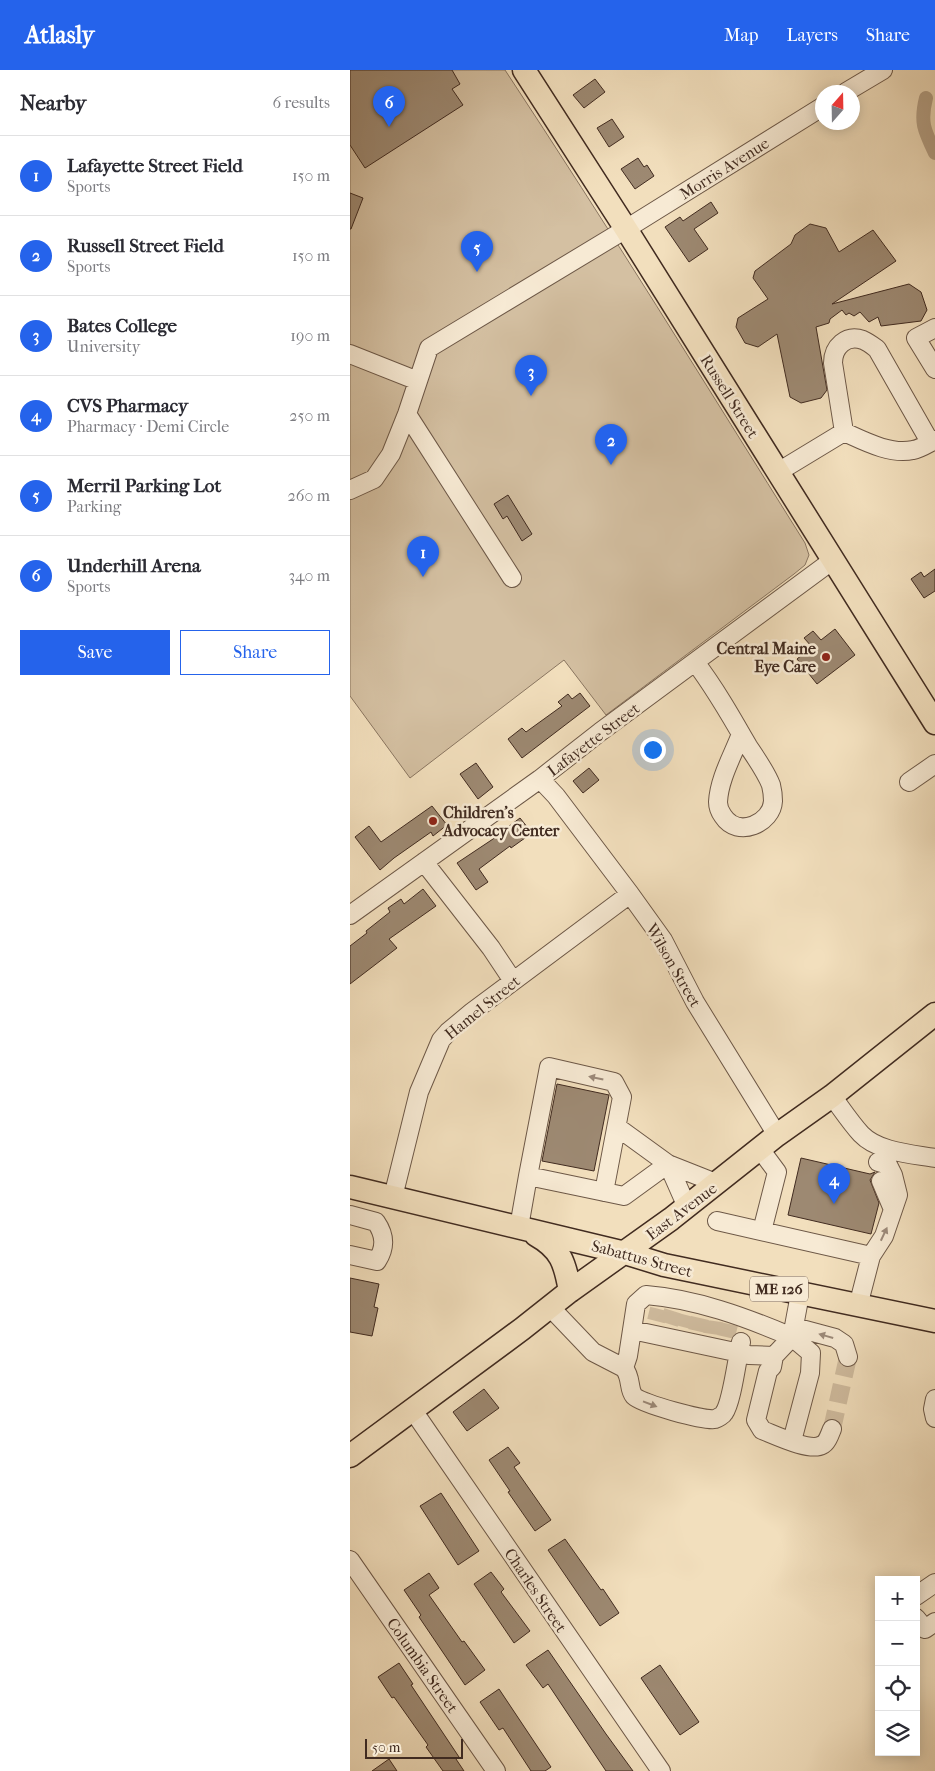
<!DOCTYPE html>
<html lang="en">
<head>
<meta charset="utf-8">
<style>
	:root { --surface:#fff; --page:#f7f7f7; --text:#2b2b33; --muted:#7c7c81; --line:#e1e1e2; --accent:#2563eb }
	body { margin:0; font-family:"IM FELL French Canon",serif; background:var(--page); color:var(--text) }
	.controls { position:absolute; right:15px; bottom:15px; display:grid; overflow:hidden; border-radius:0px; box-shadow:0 2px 12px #0003 }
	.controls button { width:45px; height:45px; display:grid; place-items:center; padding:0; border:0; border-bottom:1px solid var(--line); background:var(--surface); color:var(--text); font:25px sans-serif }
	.compass { position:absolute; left:465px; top:15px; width:45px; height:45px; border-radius:50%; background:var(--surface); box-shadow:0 2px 12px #0003; rotate:20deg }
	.scale { position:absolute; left:15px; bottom:12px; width:98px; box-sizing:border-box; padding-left:5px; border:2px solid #412b20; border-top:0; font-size:14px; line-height:18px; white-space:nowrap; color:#412b20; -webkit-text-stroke:4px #f7ead4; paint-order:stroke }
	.you { position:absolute; left:302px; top:679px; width:18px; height:18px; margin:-12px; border:4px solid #fff; border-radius:50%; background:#1a73e8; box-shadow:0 0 0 8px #1a73e833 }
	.badge { display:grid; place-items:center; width:32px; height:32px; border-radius:50%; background:var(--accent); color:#fff; font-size:16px; font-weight:700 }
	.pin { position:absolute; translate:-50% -41px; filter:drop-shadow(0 1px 2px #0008) }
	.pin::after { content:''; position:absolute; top:26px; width:18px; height:15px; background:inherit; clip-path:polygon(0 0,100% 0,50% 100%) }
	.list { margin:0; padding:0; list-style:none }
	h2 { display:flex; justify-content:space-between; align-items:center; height:65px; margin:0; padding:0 20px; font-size:21px }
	h2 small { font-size:16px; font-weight:400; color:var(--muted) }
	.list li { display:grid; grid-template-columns:32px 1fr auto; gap:15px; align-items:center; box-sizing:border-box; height:80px; padding:0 20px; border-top:1px solid var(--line) }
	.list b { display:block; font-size:19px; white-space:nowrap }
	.list p { margin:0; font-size:16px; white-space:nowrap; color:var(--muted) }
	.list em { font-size:16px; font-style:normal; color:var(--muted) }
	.actions { display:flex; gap:10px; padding:15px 20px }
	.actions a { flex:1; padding:11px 0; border:1px solid var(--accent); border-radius:0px; text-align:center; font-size:18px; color:var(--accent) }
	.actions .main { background:var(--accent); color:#fff }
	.icon { flex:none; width:28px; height:28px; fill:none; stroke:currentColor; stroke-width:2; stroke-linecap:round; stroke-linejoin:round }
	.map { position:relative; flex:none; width:585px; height:1701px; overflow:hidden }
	header { display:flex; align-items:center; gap:30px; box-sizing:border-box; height:70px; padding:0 25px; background:var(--accent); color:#fff }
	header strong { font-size:24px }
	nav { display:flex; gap:28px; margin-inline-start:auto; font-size:18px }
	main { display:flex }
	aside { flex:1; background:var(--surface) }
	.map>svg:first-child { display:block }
</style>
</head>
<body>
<header>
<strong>Atlasly</strong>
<nav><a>Map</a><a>Layers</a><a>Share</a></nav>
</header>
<main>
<aside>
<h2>Nearby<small>6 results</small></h2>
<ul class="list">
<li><span class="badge">1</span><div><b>Lafayette Street Field</b><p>Sports</p></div><em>150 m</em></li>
<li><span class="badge">2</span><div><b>Russell Street Field</b><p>Sports</p></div><em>150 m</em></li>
<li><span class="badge">3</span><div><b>Bates College</b><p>University</p></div><em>190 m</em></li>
<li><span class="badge">4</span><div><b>CVS Pharmacy</b><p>Pharmacy · Demi Circle</p></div><em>250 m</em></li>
<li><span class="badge">5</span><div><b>Merril Parking Lot</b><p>Parking</p></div><em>260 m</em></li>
<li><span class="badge">6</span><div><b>Underhill Arena</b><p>Sports</p></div><em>340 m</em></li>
</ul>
<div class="actions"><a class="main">Save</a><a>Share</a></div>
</aside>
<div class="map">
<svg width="585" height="1701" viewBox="0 0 585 1701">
	<rect width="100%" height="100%" fill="#f2dfbd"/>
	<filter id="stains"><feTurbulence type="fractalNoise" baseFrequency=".004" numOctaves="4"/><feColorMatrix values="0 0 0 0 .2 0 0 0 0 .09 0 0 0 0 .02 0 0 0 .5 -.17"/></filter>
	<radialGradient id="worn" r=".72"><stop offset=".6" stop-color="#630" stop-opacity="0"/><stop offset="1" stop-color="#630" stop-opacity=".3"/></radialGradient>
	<path fill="#d4c0a2" stroke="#8a7661" d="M0,0H155C258,156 356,315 455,473L459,485L455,495L444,504L256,645L214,590L60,708L0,626Z"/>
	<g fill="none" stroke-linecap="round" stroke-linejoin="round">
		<path stroke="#b6a288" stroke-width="14" d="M576,28C570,52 574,60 585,83"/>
	</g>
	<path fill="#9d8972" stroke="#412b20" d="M0,0H102L110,14L102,19L113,35L15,98L0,75Z
		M245,9L255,22L234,38L223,25Z
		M262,49L274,67L259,77L247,58Z
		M288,88L294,97L297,95L304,106L285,119L271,99Z
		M0,123L13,128L1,159H0Z
		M361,132L368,143L344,159L358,179L339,192L315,157L330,147L333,151Z
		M460,154L476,158L489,182L523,160L546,191L482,234L559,214L571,222L577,240L571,251L531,256L528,247L519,252L510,242L504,246L499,243L496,245L492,240L480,249L479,253L466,257L477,320L471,328L451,333L440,327L427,264L408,277L395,273L386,257L388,248L418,229L403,208L405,201L441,174L445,165Z
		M158,425L182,464L172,471L157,446L153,449L144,434Z
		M585,499V521L574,528L561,509L571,502L574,507Z
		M485,559L505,585L467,614L447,589L462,577L454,568L463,561L471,570Z
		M230,623L240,636L172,688L158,669L172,658L176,662L212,636L208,632L218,624L222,629Z
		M126,693L143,717L128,729L110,704Z
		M239,698L249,710L233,723L223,711Z
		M82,736L97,755L83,766L81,762L44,788L30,800L5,767L19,756L31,772Z
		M170,748L182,763L161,778L160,776L129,799L138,812L126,820L107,793L155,761L154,760Z
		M73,819L86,836L39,869L47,878L0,914V876L17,863L16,861L40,842L38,838L51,829L54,834Z
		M207,1014L259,1025L244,1101L192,1091Z
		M451,1088L520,1104L525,1102L520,1110L529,1133L521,1164L438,1145Z
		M0,1208L29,1214L24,1237L28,1238L22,1266L0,1262Z
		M134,1319L149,1338L117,1361L103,1342Z
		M158,1377L170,1393L164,1397L201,1450L185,1461L158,1422L160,1421L139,1390Z
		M91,1423L129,1481L108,1495L70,1436Z
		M215,1469L251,1520L253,1519L269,1543L250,1556L198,1480Z
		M141,1502L154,1519L151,1522L180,1561L164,1573L124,1514Z
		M79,1503L89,1518L79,1525L112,1572L114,1571L135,1600L115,1615L69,1547L71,1545L54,1520Z
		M198,1580L256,1664L283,1701H256L198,1614L193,1618L176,1595Z
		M49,1593L63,1614L61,1615L109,1687L106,1689L114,1701H93L76,1677L78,1675L44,1627L42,1628L28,1607Z
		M310,1595L349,1652L330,1665L291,1608Z
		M149,1619L201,1697L195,1701H181L153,1658L149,1660L130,1632Z
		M39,1689L47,1701H22Z"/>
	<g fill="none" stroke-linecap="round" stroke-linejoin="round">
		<path stroke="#cfbb9e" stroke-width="18" stroke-dasharray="18 9" stroke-linecap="butt" d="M306,1251L309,1239
			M319,1254L323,1241
			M333,1257L336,1245
			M347,1261L350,1248
			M362,1264L364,1251
			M376,1267L379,1254
			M482,1359L498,1287"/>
		<g stroke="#6d5847" stroke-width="20">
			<path id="minor" d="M496,22L533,0
				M585,258L566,268L585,299
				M0,284L68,311
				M57,344L162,508
				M494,362L483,293C483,277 496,264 513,270C518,272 523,276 527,279L580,372
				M428,402L494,362C514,371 540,385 563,380C570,379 579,373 585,370
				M0,420L24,409L41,384L57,344L79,278L276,159L472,37
				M345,592C365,618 382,648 398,676C406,688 416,702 421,715C422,719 423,726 423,731C422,753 388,769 373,746C370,742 368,738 368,732C369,709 383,685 391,664
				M190,709L206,726L280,824L313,870L345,932L427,1065
				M559,712L585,694
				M74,792L141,878L163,911
				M0,845L190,709L250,662L483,490
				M482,1026C491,1038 500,1052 511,1064C528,1082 562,1084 585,1088
				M267,1057L318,1094L366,1113
				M410,1079L427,1102L412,1161
				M318,1094L337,1137
				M178,1106L199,997L264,1012L272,1027L254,1122
				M531,1111L542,1137
				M43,1127L69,1022L91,970L98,962L122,942L280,824
				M0,1145L26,1152C35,1165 36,1177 27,1191L0,1185
				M367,1151L521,1186L508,1236
				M169,1157L178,1106L274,1126L318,1094
				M521,1186L534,1166L548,1125L543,1105L538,1095L528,1092
				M200,1237L243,1282L274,1298L278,1286L286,1234L296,1225C346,1229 395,1247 442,1267L450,1224
				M444,1257L485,1268L494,1274L498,1287
				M282,1260L399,1285L424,1286L442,1267L461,1283L460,1303L442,1371
				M424,1286L422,1297L418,1301L406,1350L412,1360C425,1365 460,1382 472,1375C477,1373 480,1364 482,1359
				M274,1298C282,1308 278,1319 284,1326C292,1334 354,1351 365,1349C368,1348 373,1345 374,1343C382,1332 387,1288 391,1272
				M585,1329L583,1339L585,1348
				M62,1339L311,1701
				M0,1490L146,1701
				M566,1526L585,1513
				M566,1548L575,1559L585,1552"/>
		</g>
		<g stroke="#412b20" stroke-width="25">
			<path id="major" d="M174,0L276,159L585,653
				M0,1117L275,1183L314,1195L585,1251
				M186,1165C211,1179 215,1193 220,1221
				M0,1386L172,1259L220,1221L321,1149L427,1065L482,1026L585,944"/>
		</g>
		<use href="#minor" stroke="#f7ead4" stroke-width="18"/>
		<use href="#major" stroke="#f2dfbd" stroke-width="22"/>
	</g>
	<defs><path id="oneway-solid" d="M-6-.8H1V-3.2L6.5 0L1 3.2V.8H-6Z" transform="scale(1.25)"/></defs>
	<g fill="#9c8a7a">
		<use href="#oneway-solid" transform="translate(246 1008) rotate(-168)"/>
		<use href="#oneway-solid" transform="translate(534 1164) rotate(-65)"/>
		<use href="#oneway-solid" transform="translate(476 1266) rotate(-164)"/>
		<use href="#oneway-solid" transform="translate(300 1334) rotate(21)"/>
	</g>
	<g fill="#8f2418" stroke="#f7ead4" stroke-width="2">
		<circle cx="476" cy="587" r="5"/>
		<circle cx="83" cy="751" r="5"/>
	</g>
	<g text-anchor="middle" stroke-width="5" stroke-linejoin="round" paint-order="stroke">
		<rect fill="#f7ead4" stroke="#786456" stroke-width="1" x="400" y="1206.5" width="58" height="25" rx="4"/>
		<g font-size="15" font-weight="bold" fill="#412b20">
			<text x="429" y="1224">ME 126</text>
		</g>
		<g font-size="16" fill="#412b20" stroke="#f7ead4">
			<text transform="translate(374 98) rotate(-32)" y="6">Morris Avenue</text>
			<text transform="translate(380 326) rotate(58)" y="6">Russell Street</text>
			<text transform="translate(243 669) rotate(-37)" y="6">Lafayette Street</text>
			<text transform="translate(324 895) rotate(60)" y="6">Wilson Street</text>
			<text transform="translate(132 937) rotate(-39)" y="6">Hamel Street</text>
			<text transform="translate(331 1141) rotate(-37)" y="6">East Avenue</text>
			<text transform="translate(292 1188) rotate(15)" y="6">Sabattus Street</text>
			<text transform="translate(186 1520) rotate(56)" y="6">Charles Street</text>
			<text transform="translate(73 1595) rotate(55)" y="6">Columbia Street</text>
		</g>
		<g font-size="16" font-weight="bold" fill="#412b20" stroke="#f7ead4" text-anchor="end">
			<text x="466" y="584">Central Maine<tspan x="466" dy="18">Eye Care</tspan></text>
			<text x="93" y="748" text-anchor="start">Children's<tspan x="93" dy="18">Advocacy Center</tspan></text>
		</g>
	</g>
	<rect width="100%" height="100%" filter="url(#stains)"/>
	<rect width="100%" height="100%" fill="url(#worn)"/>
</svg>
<div class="controls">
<button>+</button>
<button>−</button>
<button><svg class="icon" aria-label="locate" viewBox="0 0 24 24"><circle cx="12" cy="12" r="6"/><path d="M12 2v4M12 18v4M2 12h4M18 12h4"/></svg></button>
<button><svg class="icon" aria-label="layers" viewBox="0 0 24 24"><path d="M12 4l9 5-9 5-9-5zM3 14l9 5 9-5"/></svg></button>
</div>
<svg class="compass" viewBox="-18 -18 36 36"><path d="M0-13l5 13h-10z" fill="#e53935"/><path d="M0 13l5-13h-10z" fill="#7c7c81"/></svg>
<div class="scale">50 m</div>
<div class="you"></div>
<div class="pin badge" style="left:73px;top:507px">1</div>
<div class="pin badge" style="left:261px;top:395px">2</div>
<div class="pin badge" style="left:181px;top:326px">3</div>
<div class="pin badge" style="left:484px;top:1134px">4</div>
<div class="pin badge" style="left:127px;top:202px">5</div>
<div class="pin badge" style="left:39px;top:57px">6</div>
</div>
</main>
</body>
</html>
